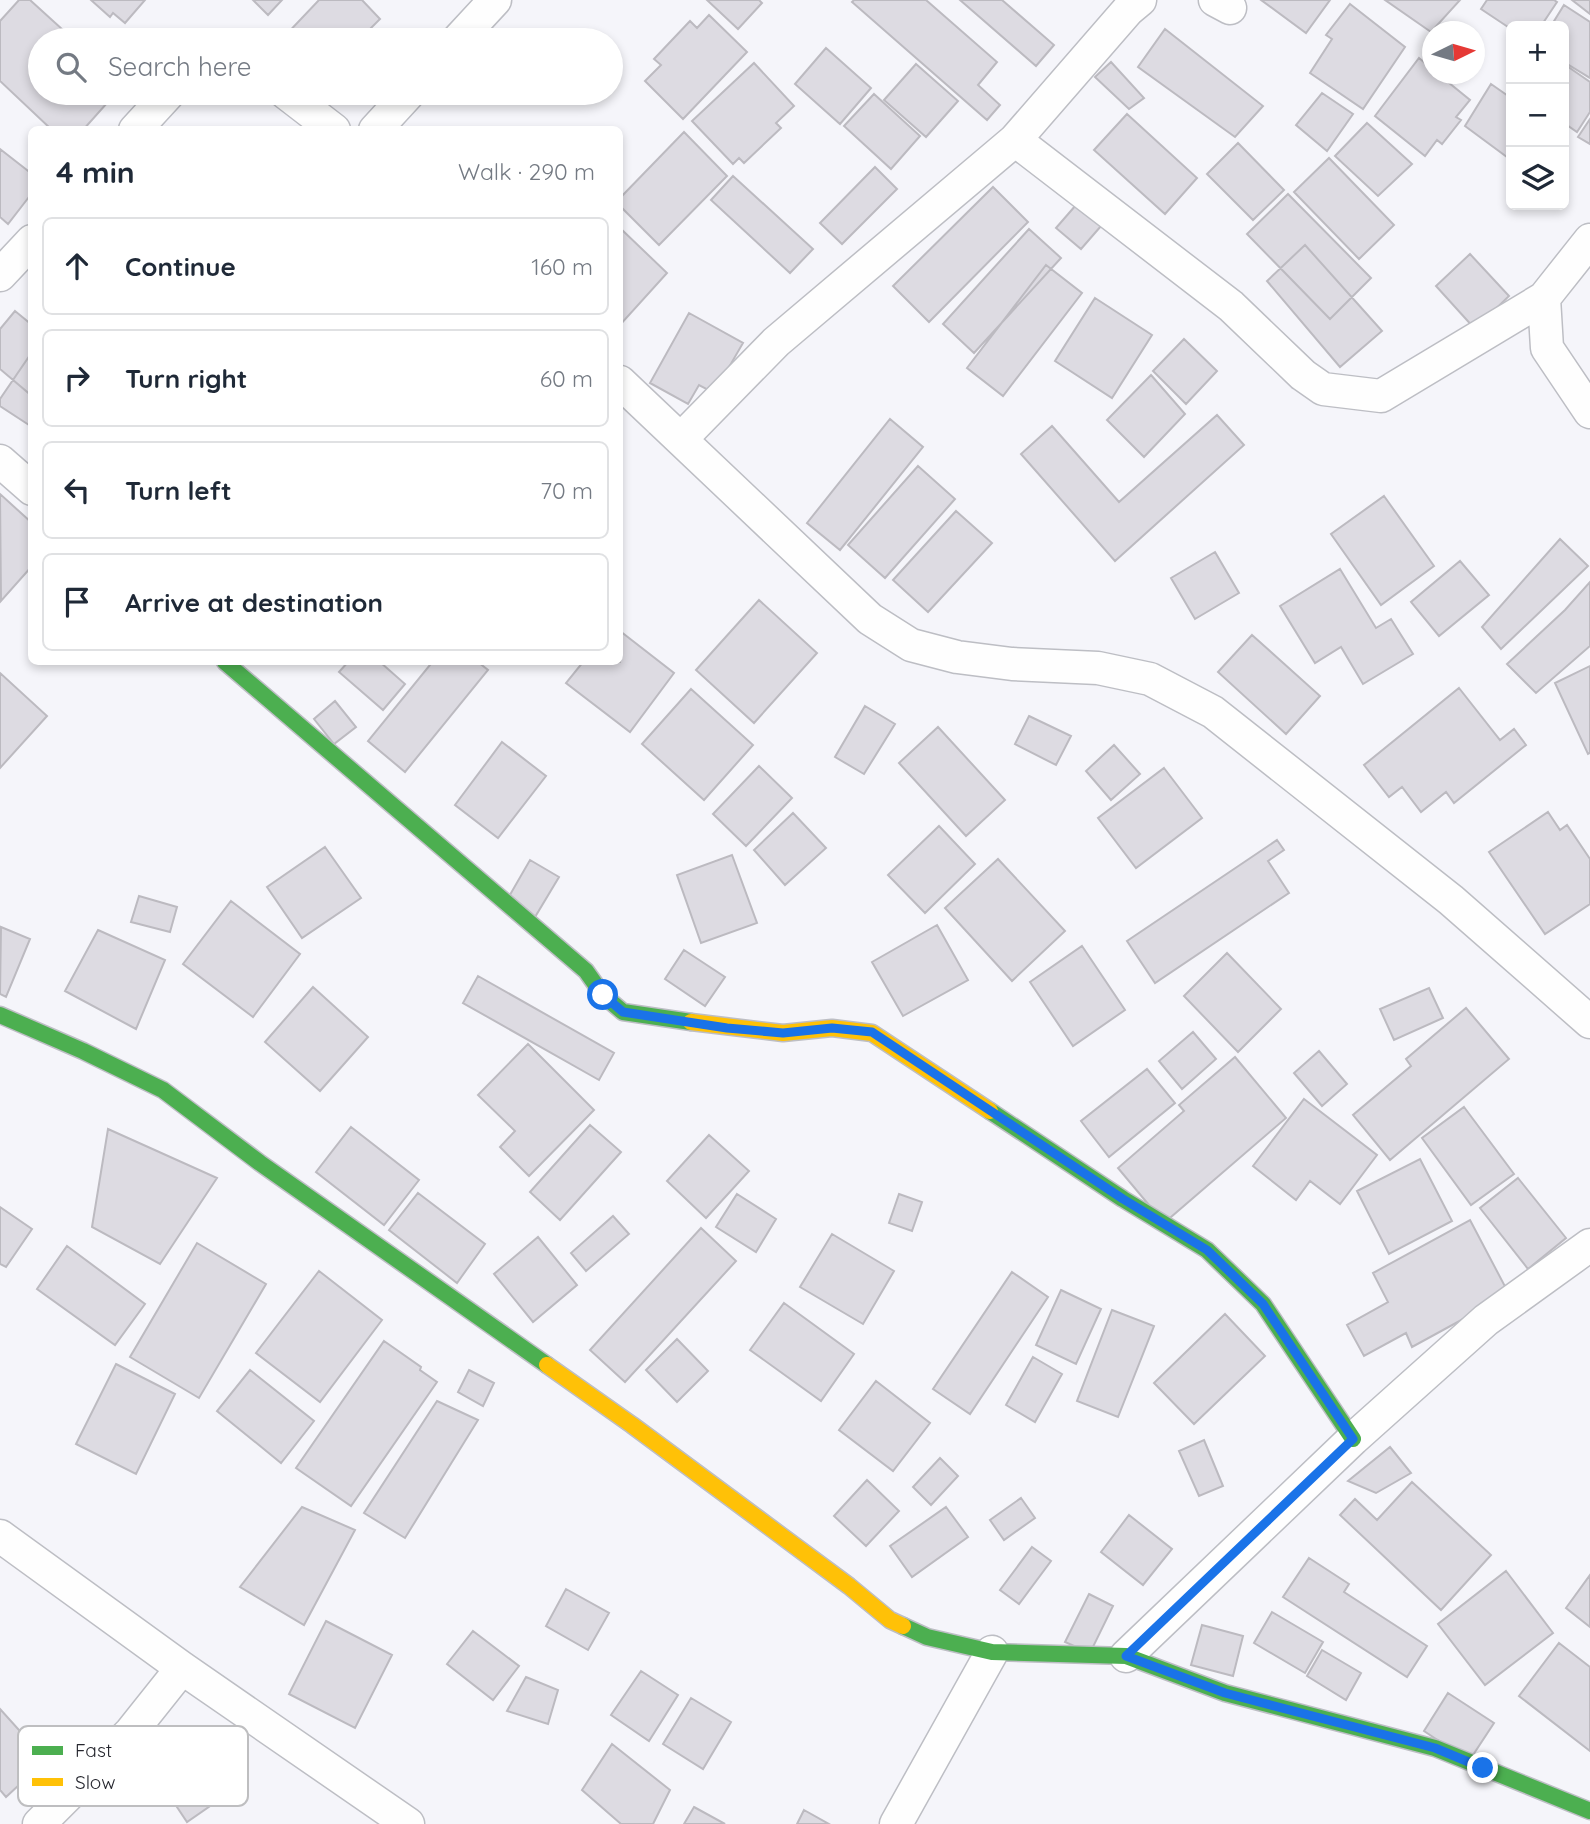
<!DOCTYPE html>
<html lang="en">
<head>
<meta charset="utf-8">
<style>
	:root { --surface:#fff; --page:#f6f6f7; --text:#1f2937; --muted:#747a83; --line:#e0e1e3 }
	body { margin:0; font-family:Quicksand,sans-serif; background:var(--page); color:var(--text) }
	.controls { position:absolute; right:21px; top:21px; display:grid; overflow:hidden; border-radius:10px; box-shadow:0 4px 10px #0003 }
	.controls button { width:63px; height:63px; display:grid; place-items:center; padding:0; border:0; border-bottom:2px solid var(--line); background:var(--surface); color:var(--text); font:35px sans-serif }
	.compass { position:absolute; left:1422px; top:21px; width:63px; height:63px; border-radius:50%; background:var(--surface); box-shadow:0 4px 10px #0003; rotate:85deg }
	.stop { position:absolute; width:21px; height:21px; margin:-16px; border:5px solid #1a73e8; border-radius:50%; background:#fff }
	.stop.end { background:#1a73e8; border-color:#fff; box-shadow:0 2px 7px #0008 }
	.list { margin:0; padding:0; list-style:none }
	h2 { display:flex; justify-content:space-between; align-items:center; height:91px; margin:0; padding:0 28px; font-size:30px }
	h2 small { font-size:23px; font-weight:400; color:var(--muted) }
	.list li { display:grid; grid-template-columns:46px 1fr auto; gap:21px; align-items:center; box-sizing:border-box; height:98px; margin:0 14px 14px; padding:0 14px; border:2px solid var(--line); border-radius:10px }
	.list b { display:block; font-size:26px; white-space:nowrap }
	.list em { font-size:23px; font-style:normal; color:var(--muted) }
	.icon { flex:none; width:38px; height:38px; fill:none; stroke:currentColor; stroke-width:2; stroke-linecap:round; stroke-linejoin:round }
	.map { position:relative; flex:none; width:1590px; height:1824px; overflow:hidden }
	.search { position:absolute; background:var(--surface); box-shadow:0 4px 10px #0003; left:28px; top:28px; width:595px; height:77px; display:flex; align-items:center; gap:18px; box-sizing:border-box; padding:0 24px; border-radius:38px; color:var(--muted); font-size:26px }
	.panel { position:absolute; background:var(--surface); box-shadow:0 4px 10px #0003; left:28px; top:126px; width:595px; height:539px; border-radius:10px }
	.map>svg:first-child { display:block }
</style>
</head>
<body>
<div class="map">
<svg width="1590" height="1824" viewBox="0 0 1590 1824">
	<rect width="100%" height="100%" fill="#f5f5fa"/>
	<path fill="#dddbe2" stroke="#bcbac0" stroke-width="2" d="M19,0H30L74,40H40V93H116L83,130H52L0,81V21Z
		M91,0H145L125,23L113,13L110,17Z
		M253,0H282L268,15Z
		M319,0H362L380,19L359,40H281Z
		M707,0H759L762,3L738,29Z
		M854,0H926L997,62L978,85L1000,105L987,120L852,2Z
		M960,0H1002L1054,45L1036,66Z
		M1261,0H1330L1306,33Z
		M1385,0H1460L1431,32Z
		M1487,0H1554L1557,2L1541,26H1511V29L1481,9Z
		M1572,0H1590V14Z
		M1350,4L1405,47L1363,109L1310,73L1332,39L1326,35Z
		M1564,5L1590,22V78L1564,62V26H1551Z
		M709,15L747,52L683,119L645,81L661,65L654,59L690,21L697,28Z
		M1165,29L1263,106L1235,137L1138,67Z
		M826,48L871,88L840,124L795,84Z
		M1419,58L1432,69V74H1438L1470,100L1456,117L1461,120L1442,144L1437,140L1425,156L1375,116Z
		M1111,62L1144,98L1129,109L1095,77Z
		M754,63L794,106L776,123L781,128L744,163L739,158L733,164L692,121Z
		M916,64L958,101L926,137L884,100Z
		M1564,64L1590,82V112L1577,132L1564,123Z
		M1491,84L1511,98V160L1465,126Z
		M1322,93L1353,114L1327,151L1296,125Z
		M874,94L920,136L891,169L844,126Z
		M1127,114L1197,178L1165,214L1094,150Z
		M1590,119V144L1578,137Z
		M1367,123L1412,164L1378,196L1335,156Z
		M684,132L727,176L659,245L620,206V198Z
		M1238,143L1284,190L1253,220L1207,174Z
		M0,149L32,174V193L8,224L0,217Z
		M1329,158L1394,225L1359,259L1294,192Z
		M875,167L897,189L842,244L820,223Z
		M733,176L813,249L790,273L711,200Z
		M993,187L1028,222L929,322L893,286Z
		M1288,194L1371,278L1330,319L1247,234Z
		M1076,205L1101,226L1081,249L1056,228Z
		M620,228L667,273L620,325Z
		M1029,229L1061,258L974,353L943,324Z
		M1305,245L1382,331L1340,367L1267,281Z
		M1470,254L1509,296L1475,329L1436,286Z
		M1046,265L1082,293L1003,396L967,368Z
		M1095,298L1152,335L1112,398L1055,361Z
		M15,311L32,325V396L0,369V329Z
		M689,313L743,343L714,393L699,385L688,404L650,383Z
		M1184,339L1217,371L1186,404L1153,371Z
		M28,358L32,361V427L0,406V399Z
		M1151,375L1185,414L1144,457L1107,420Z
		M1217,415L1244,445L1115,561L1021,454L1052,426L1119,502Z
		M890,419L923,447L840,550L807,523Z
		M918,466L955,499L885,578L848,545Z
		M0,494L32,523V566L1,601Z
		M1384,496L1434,566L1381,605L1331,534Z
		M956,511L992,543L928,612L893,580Z
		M1560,539L1588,566L1501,649L1482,627Z
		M1215,552L1239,593L1195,619L1171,578Z
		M1460,561L1489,595L1439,636L1411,602Z
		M1340,569L1376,628L1391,619L1413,654L1363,684L1341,647L1315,663L1280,606Z
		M1590,582V646L1536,693L1507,664L1565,610Z
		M759,600L817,653L754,723L696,670Z
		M620,631L674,673L630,732L566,683L583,662H620Z
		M1252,635L1320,696L1286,734L1218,672Z
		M348,662H380L405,684L383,710L339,672Z
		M425,662H478L488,670L405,772L368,741L430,665Z
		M1590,666V753L1588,754L1555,683Z
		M0,673L47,716L0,768Z
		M1459,688L1500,740L1514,729L1526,745L1454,803L1446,792L1421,812L1402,787L1389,797L1364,765Z
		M691,689L753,745L704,800L642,744Z
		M335,701L356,727L334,744L314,719Z
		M865,706L895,724L864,774L835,757Z
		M1029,716L1071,736L1056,765L1015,744Z
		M938,727L1005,800L966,836L899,763Z
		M502,742L546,776L498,838L455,805Z
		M1114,745L1140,774L1111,800L1086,771Z
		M759,766L792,798L746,846L713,814Z
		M1164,768L1202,818L1136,868L1098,818Z
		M1548,812L1560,830L1567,825L1590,859V904L1545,934L1489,852Z
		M793,813L826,848L785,885L754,850Z
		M939,826L975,864L925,913L888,875Z
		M1277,840L1284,850L1268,861L1289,893L1155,983L1127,941Z
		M325,847L361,898L302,938L267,887Z
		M732,855L757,923L701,943L677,875Z
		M998,859L1065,931L1012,981L945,908Z
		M530,860L559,877L535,917L507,900Z
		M139,896L177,907L170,932L131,922Z
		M231,901L300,954L253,1017L183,964Z
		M937,925L968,980L903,1016L872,962Z
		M1,927L30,939L6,997L0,994Z
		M98,930L165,960L136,1029L65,991Z
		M1082,946L1125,1010L1073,1046L1030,982Z
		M684,950L725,977L705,1006L665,979Z
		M1227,953L1281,1009L1238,1052L1184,996Z
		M478,976L614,1053L599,1080L463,1003Z
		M313,987L368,1037L320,1091L265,1042Z
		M1429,988L1443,1018L1394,1040L1380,1009Z
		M1466,1008L1509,1059L1390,1160L1353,1115L1411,1066L1406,1059Z
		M1193,1032L1216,1059L1182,1089L1159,1061Z
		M528,1044L594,1110L529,1176L500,1147L515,1131L478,1095Z
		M1319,1051L1347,1084L1322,1106L1294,1073Z
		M1235,1057L1286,1118L1164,1223L1118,1168L1184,1111L1179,1105Z
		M1147,1069L1175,1103L1109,1157L1081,1121Z
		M1304,1099L1377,1155L1340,1204L1310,1181L1296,1200L1253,1166Z
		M1464,1107L1514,1174L1471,1205L1422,1138Z
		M590,1125L621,1152L560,1220L530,1192Z
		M351,1127L419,1180L384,1225L316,1172Z
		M108,1129L217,1178L160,1264L92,1227Z
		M709,1135L749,1171L706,1218L667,1181Z
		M1420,1159L1452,1221L1389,1254L1357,1191Z
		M1518,1178L1566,1238L1528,1269L1480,1208Z
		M418,1193L485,1244L457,1283L389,1230Z
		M737,1194L776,1219L756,1252L716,1227Z
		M899,1194L922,1202L912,1231L889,1223Z
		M0,1207L32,1229L6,1267L0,1264Z
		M613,1216L629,1234L586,1271L571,1253Z
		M1470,1220L1509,1294L1412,1347L1406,1333L1364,1356L1347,1325L1388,1302L1373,1273Z
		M701,1228L736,1261L625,1382L590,1350Z
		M832,1234L894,1271L863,1324L800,1287Z
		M538,1237L577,1285L533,1322L494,1274Z
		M197,1243L266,1284L199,1398L130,1357Z
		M67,1246L145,1304L115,1345L37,1289Z
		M319,1271L382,1320L320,1402L256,1353Z
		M1012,1272L1048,1297L970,1414L933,1389Z
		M1061,1290L1101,1309L1076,1364L1036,1345Z
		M784,1303L854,1354L821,1401L750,1350Z
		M1112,1310L1154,1326L1118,1417L1077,1401Z
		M1225,1314L1265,1356L1194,1424L1154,1383Z
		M677,1339L708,1371L677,1402L646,1370Z
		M384,1341L421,1367L420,1370L437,1382L351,1506L296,1468Z
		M1033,1357L1062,1374L1035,1422L1006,1405Z
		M116,1364L175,1394L136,1474L76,1444Z
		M250,1370L314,1421L281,1463L217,1411Z
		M469,1370L494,1383L483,1406L458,1392Z
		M876,1381L930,1423L893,1471L839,1430Z
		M437,1401L478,1420L405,1538L364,1513Z
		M1204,1440L1223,1486L1199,1496L1179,1451Z
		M1390,1447L1411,1473L1376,1493L1348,1481Z
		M940,1458L958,1476L931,1505L913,1487Z
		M867,1480L899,1511L866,1546L834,1516Z
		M1412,1482L1491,1555L1441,1610L1340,1515L1355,1499L1377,1520Z
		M1021,1498L1035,1518L1004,1540L990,1520Z
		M302,1507L355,1530L304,1625L240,1587Z
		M946,1507L968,1537L912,1577L890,1546Z
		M1129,1515L1172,1549L1143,1585L1101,1552Z
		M1032,1547L1051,1561L1019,1604L1000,1590Z
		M1309,1558L1349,1584L1344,1592L1427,1646L1407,1677L1283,1597Z
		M1506,1571L1553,1633L1485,1685L1438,1624Z
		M1590,1575V1627L1566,1608Z
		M566,1589L609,1613L588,1650L546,1626Z
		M1089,1594L1113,1606L1090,1653L1065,1642Z
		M1272,1612L1323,1642L1305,1673L1254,1643Z
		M326,1621L392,1655L355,1728L289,1694Z
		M1202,1625L1243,1636L1233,1676L1191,1665Z
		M473,1631L519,1666L493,1700L447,1664Z
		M1559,1643L1590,1667V1751L1519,1696Z
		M1322,1650L1361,1673L1346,1700L1307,1676Z
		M641,1671L678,1695L649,1741L611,1715Z
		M526,1677L558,1690L548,1724L507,1711Z
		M1448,1693L1494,1723L1469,1761L1424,1731Z
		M691,1698L731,1722L703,1769L663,1744Z
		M0,1709L46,1760L6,1797L0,1790Z
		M612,1744L670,1790L653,1824H621L582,1790Z
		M212,1774L226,1795L187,1822L173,1801Z
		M694,1807L725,1824H684Z
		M804,1810L829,1824H797Z"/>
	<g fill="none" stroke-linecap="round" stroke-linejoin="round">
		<g stroke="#bdbec4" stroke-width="35">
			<path id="street" d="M1215,0L1230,8
				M458,40L495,0
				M286,93L334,130
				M135,130L169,93
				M375,130L409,93
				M1015,140L1231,306L1303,375L1323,389L1381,396L1544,298L1590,240
				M0,275L32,241
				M1544,298L1547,348L1590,412
				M620,382L870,619L911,645L957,657L1012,664L1098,668L1150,679L1213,712L1451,900L1590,1022
				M681,439L776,342L1015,140L1128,10L1140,0
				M0,461L32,489
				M0,1536L182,1668L408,1824
				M1126,1656L1353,1439L1486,1320L1590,1245
				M39,1824L131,1732L182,1668
				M896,1824L992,1652"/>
		</g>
		<g stroke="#bdbec4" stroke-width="19">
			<path id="fast" d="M225,662L586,971L603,995L623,1012L691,1022
				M0,1015L83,1051L163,1090L260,1163L547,1365
				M990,1111L1123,1199L1207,1250L1263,1304L1353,1439
				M903,1626L927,1637L992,1652L1126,1656L1225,1693L1435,1748L1590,1811"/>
		</g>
		<g stroke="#bdbec4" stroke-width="19">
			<path id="slow" d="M691,1022L783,1033L832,1028L872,1033L990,1111
				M547,1365L632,1425L849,1586L890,1620L903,1626"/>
		</g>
		<use href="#street" stroke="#fefefe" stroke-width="32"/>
		<use href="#fast" stroke="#4caf50" stroke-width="16"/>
		<use href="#slow" stroke="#ffc107" stroke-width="16"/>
	</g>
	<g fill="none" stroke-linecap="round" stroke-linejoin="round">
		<path stroke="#1a73e8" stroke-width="9" d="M603,995L623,1012L727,1028L783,1033L832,1028L872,1032L1123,1199L1207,1250L1263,1304L1353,1439L1126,1656L1225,1693L1435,1748L1483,1768"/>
	</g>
	<rect x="18" y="1726" width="230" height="80" rx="10" fill="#fff" stroke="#bebec0" stroke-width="2"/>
	<rect x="32" y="1746" width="31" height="9" fill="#4caf50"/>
	<rect x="32" y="1778" width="31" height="8" fill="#ffc107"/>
	<g font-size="19" fill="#25262e">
		<text x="75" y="1757">Fast</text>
		<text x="75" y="1789">Slow</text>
	</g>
</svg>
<div class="controls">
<button>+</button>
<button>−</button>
<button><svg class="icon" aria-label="layers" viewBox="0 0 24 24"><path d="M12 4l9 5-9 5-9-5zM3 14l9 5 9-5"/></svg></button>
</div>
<svg class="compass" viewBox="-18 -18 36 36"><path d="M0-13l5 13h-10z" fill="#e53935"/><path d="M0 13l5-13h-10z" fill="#747a83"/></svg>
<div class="stop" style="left:603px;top:995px"></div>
<div class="stop end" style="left:1483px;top:1768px"></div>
<div class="search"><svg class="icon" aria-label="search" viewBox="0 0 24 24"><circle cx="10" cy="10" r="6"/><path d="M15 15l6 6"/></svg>Search here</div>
<section class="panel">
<h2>4 min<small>Walk · 290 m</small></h2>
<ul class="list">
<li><svg class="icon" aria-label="ahead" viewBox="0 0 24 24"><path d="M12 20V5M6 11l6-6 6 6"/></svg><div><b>Continue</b></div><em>160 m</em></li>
<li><svg class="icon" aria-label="right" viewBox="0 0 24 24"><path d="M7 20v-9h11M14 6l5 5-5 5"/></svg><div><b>Turn right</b></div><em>60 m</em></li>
<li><svg class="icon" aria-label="left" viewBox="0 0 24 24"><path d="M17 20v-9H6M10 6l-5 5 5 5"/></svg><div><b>Turn left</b></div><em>70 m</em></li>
<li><svg class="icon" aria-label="arrive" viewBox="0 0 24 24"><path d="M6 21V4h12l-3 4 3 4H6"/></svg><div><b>Arrive at destination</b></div></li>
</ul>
</section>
</div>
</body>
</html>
